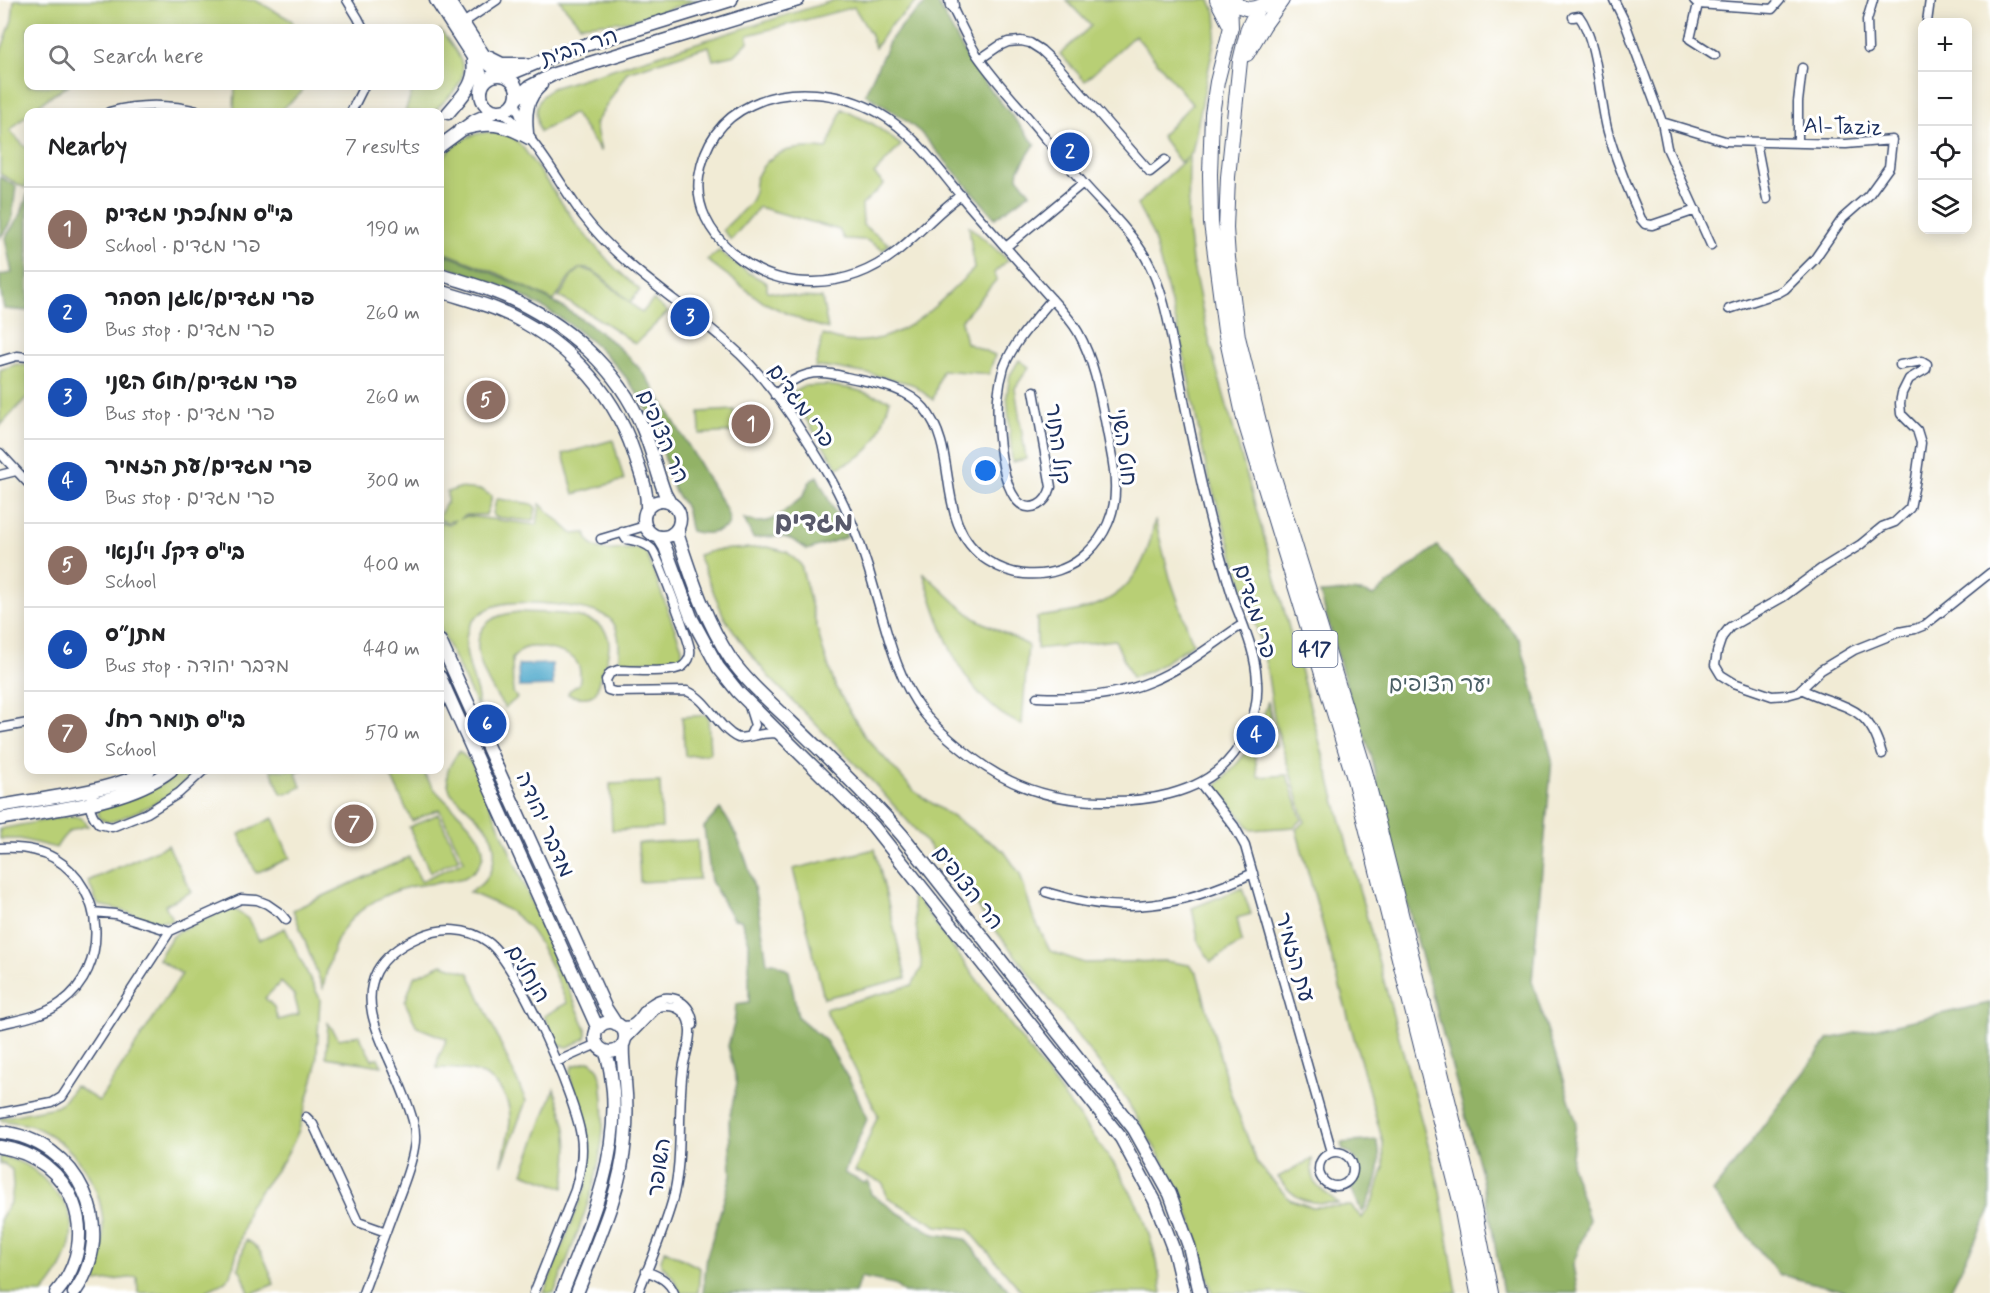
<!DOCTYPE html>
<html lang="en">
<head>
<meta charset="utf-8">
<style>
	:root { --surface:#fff; --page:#f6f6f6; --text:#202124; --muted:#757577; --line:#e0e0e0; --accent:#c8321e }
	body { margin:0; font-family:Mynerve,"Playpen Sans Hebrew",sans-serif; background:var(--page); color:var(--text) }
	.controls { position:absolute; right:18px; top:18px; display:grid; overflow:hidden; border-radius:12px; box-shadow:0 3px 15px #0003 }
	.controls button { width:54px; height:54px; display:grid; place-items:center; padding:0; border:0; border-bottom:2px solid var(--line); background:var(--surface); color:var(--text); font:30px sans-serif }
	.you { position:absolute; left:986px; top:471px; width:21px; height:21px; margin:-15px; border:4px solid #fff; border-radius:50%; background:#1a73e8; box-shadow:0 0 0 9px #1a73e833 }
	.badge { display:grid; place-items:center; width:39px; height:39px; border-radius:50%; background:var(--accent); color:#fff; font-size:20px; font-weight:700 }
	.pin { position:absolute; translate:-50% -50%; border:3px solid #fff; box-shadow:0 2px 6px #0006 }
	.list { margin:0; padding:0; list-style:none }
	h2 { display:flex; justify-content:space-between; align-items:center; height:78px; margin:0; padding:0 24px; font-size:26px }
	h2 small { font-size:20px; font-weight:400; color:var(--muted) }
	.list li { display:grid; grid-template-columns:39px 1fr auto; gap:18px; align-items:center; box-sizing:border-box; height:84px; padding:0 24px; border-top:2px solid var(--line) }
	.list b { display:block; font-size:22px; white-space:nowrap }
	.list p { margin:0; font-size:20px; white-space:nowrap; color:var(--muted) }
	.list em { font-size:20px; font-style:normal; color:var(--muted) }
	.icon { flex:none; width:33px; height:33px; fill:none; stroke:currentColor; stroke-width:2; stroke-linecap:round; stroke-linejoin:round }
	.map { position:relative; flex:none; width:1990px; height:1293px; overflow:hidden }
	.search { position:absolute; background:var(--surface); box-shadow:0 3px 15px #0003; left:24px; top:24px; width:420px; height:66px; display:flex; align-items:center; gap:15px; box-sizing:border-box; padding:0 21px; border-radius:12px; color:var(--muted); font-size:22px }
	.panel { position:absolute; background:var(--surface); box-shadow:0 3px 15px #0003; left:24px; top:108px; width:420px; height:666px; border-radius:12px }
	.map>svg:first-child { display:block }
</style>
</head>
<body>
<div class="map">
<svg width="1990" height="1293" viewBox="0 0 1990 1293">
	<rect width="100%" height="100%" fill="#fff"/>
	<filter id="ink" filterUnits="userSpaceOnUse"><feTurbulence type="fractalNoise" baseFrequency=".0167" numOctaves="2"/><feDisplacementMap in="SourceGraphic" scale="12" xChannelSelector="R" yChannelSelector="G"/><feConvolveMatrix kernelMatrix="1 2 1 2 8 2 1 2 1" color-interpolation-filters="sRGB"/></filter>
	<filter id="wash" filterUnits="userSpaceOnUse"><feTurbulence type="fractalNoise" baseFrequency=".008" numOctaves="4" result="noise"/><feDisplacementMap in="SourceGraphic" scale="24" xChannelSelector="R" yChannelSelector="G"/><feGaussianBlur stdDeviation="1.35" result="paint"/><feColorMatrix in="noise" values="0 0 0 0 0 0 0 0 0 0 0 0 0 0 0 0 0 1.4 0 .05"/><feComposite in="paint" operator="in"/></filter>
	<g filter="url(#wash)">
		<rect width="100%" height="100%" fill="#f1ebd5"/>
		<path fill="#b8cf74" stroke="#6a7f69" stroke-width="1.5" fill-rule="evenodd" d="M14,0H255L291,20L297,28H28V86H69C46,97 28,112 10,131L28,150V173L25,188L0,174V54L12,20Z
			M559,0H698L629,21L580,25Z
			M835,0H919L889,27L875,48L870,33L854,7L748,35V42L735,55L713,60L709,46L627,72L595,124L601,152L574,113L540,132C534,112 533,101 552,88Z
			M1066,0H1210L1216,13L1217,27L1192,153L1189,155L1188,227L1192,261L1205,323L1216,367L1275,576L1439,1186L1457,1293H1212L1198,1241L1180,1190L1124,1096L949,870L913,827L872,781L769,677L745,647L724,617L698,555L716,550L767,547L787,552L801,565L822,647L836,688L864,735L915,792L1004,851L1020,874L1033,916L1050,951L1084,963L1165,961L1189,965L1197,973L1229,1089L1257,1163L1289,1199L1311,1207L1351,1206L1362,1218L1374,1199L1384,1167L1383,1142L1296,829L1305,822L1275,723L1267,670L1260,639L1207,472L1181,341L1153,235L1137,205L1187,158L1180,162L1161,136L1192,104L1135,35L1085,81L1060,54L1091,26Z
			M440,30C472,69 471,78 433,112H405L414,86H440Z
			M235,86H304L301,93L281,110L283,112H234Z
			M842,109L873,124L901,145L874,174L884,184L862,205L863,225L889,244L883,250L866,240L844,239L839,230L759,207L731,240L723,230C730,222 748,207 752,199C756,192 753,183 757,176C771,147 800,146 827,149Z
			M489,132L509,135L516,140L524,149L580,229L615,268L640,290L630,302C621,295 592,263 581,268C569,273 561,291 554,301L497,273L446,253L442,265L440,264V162C452,144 468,133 489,132Z
			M969,226L1008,260L994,273L997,279L961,321L966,343L995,355L989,374L942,370L933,400L912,384L875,375L835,368L815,367L823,335C830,337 838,340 845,341C902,347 937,304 974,269Z
			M719,251L749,273L767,283V291L797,297L822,298L828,329L803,321L763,302L707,260Z
			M582,268L595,273L642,313L653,300L668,312L635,344C611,325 586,311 559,297L572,276Z
			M1019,360L1029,367L1015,388L1026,459L1012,462L1007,394L1010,375Z
			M17,364L28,366V396L0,426V370Z
			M827,385L853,389L890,400C884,417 879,443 863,454C855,460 846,463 838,468L790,395L803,386Z
			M734,410L736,432L700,434L699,412Z
			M613,440L624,480L574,494L563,454Z
			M459,488L482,490L491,496V501L486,515H466L460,519L467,516L537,525L540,504L573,534L586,533C592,564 626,541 646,552L682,648V657L678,659L619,663C619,648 621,630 610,619C595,606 517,598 498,605C488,608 478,614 472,622C453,648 484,692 477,706L440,628V522L449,524L456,520L447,522L440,520V514L447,502V492Z
			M498,499L532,504L536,508L534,519L530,521L495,517L493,514L496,500Z
			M1155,520L1170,578L1193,644L1154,669L1132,678L1115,640L1037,649V617C1085,611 1124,606 1145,556C1150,545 1152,532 1155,520Z
			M923,572L956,603L976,619L1028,645L1022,725C1014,721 1005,717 998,711C953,676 940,624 923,572Z
			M520,612C544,613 573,612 594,622C619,634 607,661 599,680C598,684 598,689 595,693C590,699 575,698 568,694L569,691L579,684C581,675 581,665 573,658C563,651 534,643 523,649C519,651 515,656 512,659L513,693L517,698L505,708C479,673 454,617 520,612Z
			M1268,701L1276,746L1254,749L1258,777L1287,775L1302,820L1294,827L1251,830L1216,786C1244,759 1258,739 1268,701Z
			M708,715L710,754L685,756L682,717Z
			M459,751L472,763L586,1029V1038L568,1047L558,1045L544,1016L567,1003C555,978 543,940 522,921C507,907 487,900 469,892C494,881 502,850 486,827C477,815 462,804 451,793C443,774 448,767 459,751Z
			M181,770H197C176,796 145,809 114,821L107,822L99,818L98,810L102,807C131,800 158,790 181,770Z
			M271,770H303L296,773L301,787L287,794L281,793Z
			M388,770H422C427,778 431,786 438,793C459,816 511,851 464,878C446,883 427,883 409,887C387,892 362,906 347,924C334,940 327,968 323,988L293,910L409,857L421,881L464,861L439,809L412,821Z
			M660,782L662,828L612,830L610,784Z
			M438,814L459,859L430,872L409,827Z
			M75,816L81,818L88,826C70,828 65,833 56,848L20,839H0V829L62,817Z
			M273,818L290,858L256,873L239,834Z
			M697,840L699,879L640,882L638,843Z
			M168,845L191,892L165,905L173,921C148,924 123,908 98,905L88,881Z
			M875,849L906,978L824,998L793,869Z
			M1242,888L1251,914L1237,918L1242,942L1211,962L1199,943L1192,908Z
			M911,891L1117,1168L1143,1215L1157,1261L1162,1293H1023L968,1229L937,1226L887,1197L883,1183L855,1171L878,1115L825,1009L912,985L922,967Z
			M231,907L248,919L259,940L285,928L320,999L316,1069L299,1130L292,1145L283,1161L249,1206L231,1275L223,1283L202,1293H138L137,1277L96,1282C96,1273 100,1264 101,1255C103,1247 103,1239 103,1231C104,1186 75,1143 32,1126C22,1123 10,1122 0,1120V1118L55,1107L62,1103L75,1086L99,1101L182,974L158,959L171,938L179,931ZM281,982L294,995L299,1014L278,1020L274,1007L265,998Z
			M442,964L469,973L526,1101L502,1165C504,1150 510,1133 510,1119C510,1110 508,1101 503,1093C488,1068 463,1069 437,1068L438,1059L447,1039L417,1027L405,1002L414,977Z
			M328,1023L339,1039L359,1035L372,1060L378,1058L382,1066L326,1057Z
			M590,1061C601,1067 601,1077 602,1089C611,1161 580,1227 554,1293H544L585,1188C593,1158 590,1133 580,1104C576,1094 570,1083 570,1072L573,1066Z
			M554,1089C569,1129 571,1146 564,1188L523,1173Z
			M0,1156C25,1162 37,1169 53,1190C57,1194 62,1199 65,1204C82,1234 63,1271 43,1293H0V1220L11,1201L13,1187L12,1170L4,1164H0Z
			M1312,1159C1309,1189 1320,1186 1338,1203C1309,1204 1295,1202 1278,1177Z
			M246,1240C263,1247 268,1268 274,1284L253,1293H249L242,1273L238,1268Z
			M665,1250L700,1268L698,1293H680C677,1287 675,1279 671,1275C661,1263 657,1267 665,1250Z"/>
		<path fill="#92b266" stroke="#567062" stroke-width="1.5" d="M930,0H936L969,61L986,84L1035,144L1019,169L1018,177L1030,193L995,218L920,132L900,116L865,94L890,40L907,20Z
			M0,177L16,186L12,220L0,238Z
			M28,193V311L4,309L0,289V275L12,273L5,238L21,214Z
			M447,255C516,281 589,312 639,368C655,387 667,409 679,430C695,456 710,483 726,509L729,519L728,526C715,534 706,535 691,531C688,524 689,517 686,509C684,502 677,497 674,490C665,465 662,439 650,416C619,353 559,311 496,284C480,277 461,272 444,266Z
			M817,476L847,537L807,550C788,533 777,536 753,538L744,519C764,527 776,519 792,505C795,503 801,499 803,496C810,485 804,485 817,476Z
			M1437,546L1520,640L1552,759L1532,981L1576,1121L1571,1166L1589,1219L1573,1265L1578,1293H1503L1490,1217L1479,1166L1389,837L1371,754L1350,699L1320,593C1336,593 1359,588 1373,596Z
			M720,809C751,849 760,913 767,963L774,962L789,971L798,1017L826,1041L855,1090L867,1119L844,1173L864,1183L868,1181L871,1194L897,1212L934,1234L965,1239L1011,1293H904L894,1284L860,1277L855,1293H703L707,1256L731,1176L729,1120L737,1083L728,1046L734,1024L736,1004L749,1002V942L741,920L733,919L711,881L704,827Z
			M1990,1003V1210L1949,1293H1852L1778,1274L1713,1192L1829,1039Z
			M1377,1140C1384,1166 1377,1189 1362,1212L1351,1188C1363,1173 1361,1157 1343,1150L1341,1143Z"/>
		<path fill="#4da8cb" stroke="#346c94" stroke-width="1.5" d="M552,664L553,686L519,687L518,665Z"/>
	</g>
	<g filter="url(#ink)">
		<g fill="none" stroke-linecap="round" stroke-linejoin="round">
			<g stroke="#3b4b70" stroke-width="11">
				<path id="street" d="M347,0L358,18L363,28
					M1614,0L1624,20L1662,122L1725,141L1846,144L1892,140L1889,167L1868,196L1843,218L1814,260L1785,289L1778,293L1729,309
					M1694,0L1698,4L1772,9L1780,0
					M1698,4L1690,39L1715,55
					M1573,17L1579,16C1598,41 1599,100 1608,132C1616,162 1629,191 1641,219L1645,224L1652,225L1696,210
					M1927,22L1930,0
					M463,23L497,0
					M1868,49L1867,20L1873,0
					M980,59L999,46L1008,42L1021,41L1030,43L1041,50L1056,64L1150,172L1165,160
					M515,102L524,126
					M499,111C531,127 561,187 584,217C624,269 682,302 730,345C769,379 799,426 825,469C849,508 864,551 876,595C888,636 897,678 923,712C937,730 956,745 973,758C1011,787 1054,801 1101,801C1144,802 1197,795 1227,762C1247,740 1259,711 1257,682C1256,652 1243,625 1233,598C1225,573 1218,548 1211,523C1198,472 1188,421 1178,370C1170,332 1165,292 1146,258C1130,230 1104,207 1083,183C1062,158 1041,133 1020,108C1005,91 990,74 977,55C967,39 959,21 950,3
					M109,112C138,104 171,104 201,112
					M351,112L364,86
					M1662,122L1667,148L1711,245
					M1756,142L1767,199
					M1798,143V102L1802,68
					M1006,247L1083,183
					M0,361L17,356L28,357
					M1900,365L1922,361L1927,364L1926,369L1909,379L1902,393L1900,403L1901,414L1917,430L1921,443L1916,479L1910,508L1895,522L1882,527L1860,545L1821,569L1783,597L1730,627L1722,637L1717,652L1715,665L1721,675L1734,683L1772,696L1787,695L1798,692L1821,670L1854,650L1899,632L1915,629L1925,625L1990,573
					M1034,391L1051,487C1049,494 1046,501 1038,505C1000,523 996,418 998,398C999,388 1001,377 1004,367C1014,341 1035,320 1052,299
					M775,395C798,372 815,369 846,377C872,383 905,386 924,408C962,454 932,524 988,561C999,568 1011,573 1024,574C1048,576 1071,569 1088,552C1105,536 1115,513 1115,490C1116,472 1111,453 1108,436C1101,400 1096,364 1078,332C1070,318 1059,307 1048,295C1033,278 1017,260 1002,243C988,227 974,212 961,196C936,166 914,133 879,113C842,92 790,86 751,105C721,119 704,144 699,177C695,206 710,233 732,252C779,294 848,290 896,252C919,234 937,212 961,195
					M0,453L28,483
					M0,475L16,471
					M622,532L626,539C635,541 645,542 652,549C658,556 688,638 690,649C691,656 688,662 683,666C672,674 633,670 618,670L610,673L606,680L608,690L615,692L687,691C709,700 717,728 738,738C754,737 764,731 781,734
					M601,539L645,526
					M1801,689C1842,709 1868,702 1882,754
					M1037,697C1074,699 1117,696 1152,681C1184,668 1214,643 1243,624
					M749,706L755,725L750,735
					M0,728L28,723
					M1200,783L1234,826L1245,846L1332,1152
					M98,789C85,798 89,812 99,824L112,827L147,813L179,793L204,770
					M0,848C17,847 39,849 54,858C106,889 110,967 61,1003C43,1016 21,1019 0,1024
					M1046,892C1124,917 1181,907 1253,873
					M93,912L115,914L170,931
					M618,1025C623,1026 628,1027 632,1024C641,1019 643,1008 652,1003C671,990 693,1003 693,1025
					M624,1042L658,1007C670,1004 683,1007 688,1020C694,1035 685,1054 683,1069C677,1114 684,1158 672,1202C663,1233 650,1263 638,1293
					M556,1062L597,1044
					M0,1113L52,1103L62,1097L170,931L241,899L257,900L267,904L280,913L286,920
					M306,1117L313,1124L358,1222L386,1232
					M1319 1169a17 17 0 1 1 34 0a17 17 0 1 1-34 0Z
					M646,1271C658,1276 669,1280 674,1293
					M363,1293C374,1263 385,1234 396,1204C403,1186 411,1167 414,1148C416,1139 415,1129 413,1121C407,1099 397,1077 388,1057C376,1030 362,1000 377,971C386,955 403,944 419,937C441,927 467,927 488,942C517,963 576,1099 581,1136C584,1154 580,1172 575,1190L534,1293"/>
			</g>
			<g stroke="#3b4b70" stroke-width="15">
				<path id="secondary" d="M436,0L478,65L483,84
					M448,0L490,65L501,74
					M951,0L952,6
					M488,57L502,64H525
					M481 93a18 18 0 1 1 36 0a18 18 0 1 1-36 0Z
					M505,76L563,52L731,0
					M517,98L529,87L554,74L798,0
					M448,113C461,97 477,84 473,61
					M460,130C488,121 503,123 529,138
					M527,133C525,114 526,98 541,85
					M440,146L474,121L496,111
					M440,274C461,281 484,287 505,296C564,322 619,368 643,429C652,450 657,473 665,494L670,503
					M440,291C458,297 478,302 496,309C560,335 612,387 634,453C640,472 648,490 647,510
					M644 519a18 18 0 1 1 36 0a18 18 0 1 1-36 0Z
					M678,529V536C692,578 705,620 730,658C746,681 769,701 790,721C828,758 867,795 902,835L1134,1129L1170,1194L1189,1246L1200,1293
					M659,537L665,547L691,617L718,667L738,692L873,826L1121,1138L1155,1201L1174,1251L1184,1293
					M440,641L605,1007L616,1024
					M440,677L598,1029
					M0,806C44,798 112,792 149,770
					M0,819C54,809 127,804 171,770
					M595 1037a15 15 0 1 1 30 0a15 15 0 1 1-30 0Z
					M0,1132C79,1140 120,1229 74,1293
					M0,1147C73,1157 104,1237 56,1293
					M562,1293C588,1227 618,1164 613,1091C611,1077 611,1064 605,1051
					M577,1293C596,1244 621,1193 625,1140C627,1120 627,1101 625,1081C624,1068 622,1057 623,1044"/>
			</g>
			<g stroke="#3b4b70" stroke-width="16">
				<path id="primary" d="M1217,0L1230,25
					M1230,0L1231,27L1217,82L1212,114L1210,174L1211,223L1225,331L1244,419L1353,775L1460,1201L1478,1293
					M1232,0C1244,12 1258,11 1270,0
					M1258,8L1248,28L1240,61L1228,177L1226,228L1228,258L1238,337L1268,458L1365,771L1469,1183L1491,1293
					M1247,54L1264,25L1282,0"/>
			</g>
			<use href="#street" stroke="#fff" stroke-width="8"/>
			<use href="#secondary" stroke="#fff" stroke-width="12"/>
			<use href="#primary" stroke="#fff" stroke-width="14"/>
		</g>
	</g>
	<g text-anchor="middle" stroke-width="6" stroke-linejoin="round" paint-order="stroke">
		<rect fill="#fff" stroke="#5f6d8e" stroke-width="1.5" x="1292.5" y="631" width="45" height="36" rx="4.5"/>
		<g font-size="21" font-weight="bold" fill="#1b2f5e">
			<text x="1315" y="656">417</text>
		</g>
		<g font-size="22" fill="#1b2f5e" stroke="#fff">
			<text transform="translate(579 46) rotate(-18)" y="8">הר הבית</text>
			<text transform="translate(1843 125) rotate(1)" y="8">Al-Taziz</text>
			<text transform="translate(802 405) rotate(54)" y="8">פרי מגדים</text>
			<text transform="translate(664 436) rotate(67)" y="8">הר הצופים</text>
			<text transform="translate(1059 444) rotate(83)" y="8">קול התור</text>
			<text transform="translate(1125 447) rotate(82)" y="8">חוט השני</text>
			<text transform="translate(1256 611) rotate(73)" y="8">פרי מגדים</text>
			<text transform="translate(546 824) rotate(66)" y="8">מדבר יהודה</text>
			<text transform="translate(969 887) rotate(52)" y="8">הר הצופים</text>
			<text transform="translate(1296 957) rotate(74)" y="8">עת הזמיר</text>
			<text transform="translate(529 973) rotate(59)" y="8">הנחלים</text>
			<text transform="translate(658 1167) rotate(-82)" y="8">השופר</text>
		</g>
		<g font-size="22" fill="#4a5f65" stroke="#fff">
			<text x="1440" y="691">יער הצופים</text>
		</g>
		<g font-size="28" font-weight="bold" fill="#595a6b" stroke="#fff">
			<text x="814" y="531">מגדים</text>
		</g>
	</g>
</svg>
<div class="controls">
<button>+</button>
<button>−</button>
<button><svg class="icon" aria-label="locate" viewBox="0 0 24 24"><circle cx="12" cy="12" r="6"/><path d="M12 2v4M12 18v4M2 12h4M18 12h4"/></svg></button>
<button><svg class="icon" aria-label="layers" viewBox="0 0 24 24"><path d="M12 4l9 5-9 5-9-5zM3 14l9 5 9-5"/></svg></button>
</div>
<div class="you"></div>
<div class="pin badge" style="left:751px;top:424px;background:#8d6e63">1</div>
<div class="pin badge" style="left:1070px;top:152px;background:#1a4fb4">2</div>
<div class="pin badge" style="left:690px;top:317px;background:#1a4fb4">3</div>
<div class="pin badge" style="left:1256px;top:735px;background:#1a4fb4">4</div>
<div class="pin badge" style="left:486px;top:400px;background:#8d6e63">5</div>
<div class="pin badge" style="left:487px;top:724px;background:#1a4fb4">6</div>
<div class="pin badge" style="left:354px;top:824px;background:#8d6e63">7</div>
<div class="search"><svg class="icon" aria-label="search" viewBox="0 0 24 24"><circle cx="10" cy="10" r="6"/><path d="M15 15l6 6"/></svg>Search here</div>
<section class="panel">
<h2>Nearby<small>7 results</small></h2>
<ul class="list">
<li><span class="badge" style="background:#8d6e63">1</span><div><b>בי&quot;ס ממלכתי מגדים</b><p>School · פרי מגדים</p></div><em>190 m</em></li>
<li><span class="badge" style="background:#1a4fb4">2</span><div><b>פרי מגדים/אגן הסהר</b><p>Bus stop · פרי מגדים</p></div><em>260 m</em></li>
<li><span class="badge" style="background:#1a4fb4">3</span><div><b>פרי מגדים/חוט השני</b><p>Bus stop · פרי מגדים</p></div><em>260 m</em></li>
<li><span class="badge" style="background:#1a4fb4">4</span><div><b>פרי מגדים/עת הזמיר</b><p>Bus stop · פרי מגדים</p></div><em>300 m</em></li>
<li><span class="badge" style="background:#8d6e63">5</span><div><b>בי&quot;ס דקל וילנאי</b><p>School</p></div><em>400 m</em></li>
<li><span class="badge" style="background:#1a4fb4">6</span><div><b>מתנ״ס</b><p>Bus stop · מדבר יהודה</p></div><em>440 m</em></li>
<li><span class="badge" style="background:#8d6e63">7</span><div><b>בי&quot;ס תומר רחל</b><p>School</p></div><em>570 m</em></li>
</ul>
</section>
</div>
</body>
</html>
